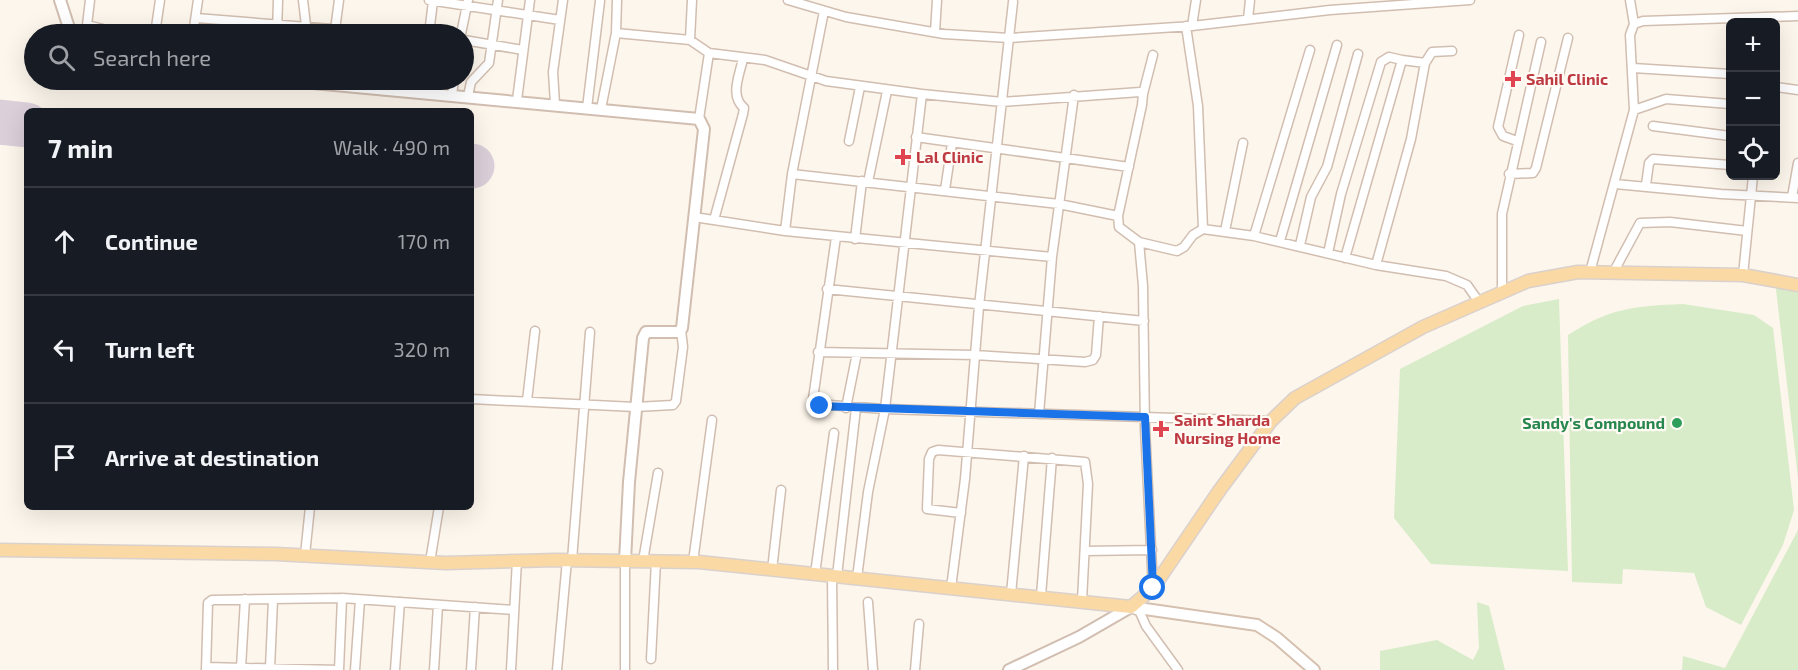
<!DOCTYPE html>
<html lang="en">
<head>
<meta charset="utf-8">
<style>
	:root { --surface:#171b24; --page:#242831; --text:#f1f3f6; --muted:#9ea1a6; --line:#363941 }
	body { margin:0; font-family:"Exo 2",sans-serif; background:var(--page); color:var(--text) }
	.controls { position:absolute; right:18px; top:18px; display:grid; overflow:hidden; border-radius:9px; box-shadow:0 6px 24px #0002 }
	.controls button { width:54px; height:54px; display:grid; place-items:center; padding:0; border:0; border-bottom:2px solid var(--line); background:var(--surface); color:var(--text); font:30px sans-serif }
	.stop { position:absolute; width:18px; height:18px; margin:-14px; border:4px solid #1a73e8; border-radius:50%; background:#fff }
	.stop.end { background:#1a73e8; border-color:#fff; box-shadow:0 2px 6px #0008 }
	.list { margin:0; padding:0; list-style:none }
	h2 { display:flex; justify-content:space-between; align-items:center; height:78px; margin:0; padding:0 24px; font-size:26px }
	h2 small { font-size:20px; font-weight:400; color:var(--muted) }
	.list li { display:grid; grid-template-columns:39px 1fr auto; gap:18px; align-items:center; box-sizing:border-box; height:108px; padding:0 24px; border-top:2px solid var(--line) }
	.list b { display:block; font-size:22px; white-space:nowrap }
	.list em { font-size:20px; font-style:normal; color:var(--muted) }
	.icon { flex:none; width:33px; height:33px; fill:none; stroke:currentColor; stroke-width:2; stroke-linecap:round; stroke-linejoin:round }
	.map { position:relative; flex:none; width:1798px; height:670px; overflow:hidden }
	.search { position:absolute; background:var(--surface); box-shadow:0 6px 24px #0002; left:24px; top:24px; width:450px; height:66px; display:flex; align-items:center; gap:15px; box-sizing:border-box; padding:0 21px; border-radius:33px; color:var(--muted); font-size:22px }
	.panel { position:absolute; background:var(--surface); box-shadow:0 6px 24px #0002; left:24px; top:108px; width:450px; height:402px; border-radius:9px }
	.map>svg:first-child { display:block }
</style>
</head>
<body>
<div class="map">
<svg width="1798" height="670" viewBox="0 0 1798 670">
	<rect width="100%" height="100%" fill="#fdf6ec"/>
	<path fill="#d8ecc9" d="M1775,281L1798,285V478Z
		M1559,299L1568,571L1431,564L1394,518L1400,369L1523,306Z
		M1683,304L1754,315L1773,328L1794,510L1783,545L1741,625L1706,607L1694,573L1623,569L1622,584L1572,582L1568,335C1610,308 1634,306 1683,304Z
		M1798,530V670H1682L1683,656L1725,668Z
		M1477,602L1489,606L1505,670H1380V651L1437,640L1473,660L1479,648Z"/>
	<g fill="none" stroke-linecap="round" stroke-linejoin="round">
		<path stroke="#dbcfda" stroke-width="45" d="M0,122L27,125
			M471,166H472"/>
		<g stroke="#d1beb0" stroke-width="11">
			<path id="minor" d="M90,0L87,25L103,29L105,34
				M303,0L307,34
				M429,0L560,20
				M788,0L846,17L944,34L1009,38L1192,26L1330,10L1470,0
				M1630,0L1634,24
				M824,11L792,174L785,231L1052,257
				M196,18L332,29L339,34
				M1248,19L1250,0
				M1186,26L1198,106L1203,229
				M1192,26L1196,0
				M335,30L339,0
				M935,32L937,0
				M616,33L690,40L709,53L699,119
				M155,34L160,0
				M193,34L198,0
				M277,34L278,0
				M429,34L433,1
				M461,34L468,0
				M464,40L523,50
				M690,40L692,0
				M709,53L765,60L826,81L922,94
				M1633,68L1730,74
				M1776,87L1798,90
				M1143,94L1153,55
				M452,95L454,80
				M468,96L471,82L489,63L498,0
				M517,100L530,0
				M555,104L553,72L563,0
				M587,108L600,1
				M601,109L616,33L617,0
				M1634,110L1666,99L1730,104
				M1653,126L1730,136
				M916,137L1129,167
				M849,141L860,87
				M1517,141L1503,136L1498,127L1519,35
				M792,174L1059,204L1118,216L1119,227L1139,242L1143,286L1145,428L1153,588
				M1509,174L1533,173L1536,168L1568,38
				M868,182L887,91
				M1615,184L1721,194L1798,198
				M1646,185L1649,163L1653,159L1730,165
				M945,190L952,143
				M1792,197L1798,163
				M694,217L785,231
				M714,220L743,114L744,108C729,95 740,75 743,58
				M1225,231L1243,143
				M1254,236L1310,50
				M836,237L813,399L815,404L885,409L1271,421
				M855,239L862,181
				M1280,241L1337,45
				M1139,242L1177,251L1184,247L1193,235L1203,229L1254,236L1376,265L1446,276L1467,285L1479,302
				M1300,245L1311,197L1327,167L1358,54
				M1328,253L1341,194L1381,62L1389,57L1402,60
				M1345,258L1402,60L1425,63L1432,52L1452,51
				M1376,265L1411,139L1425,63
				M1590,272L1634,110L1630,35L1634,24L1643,21L1798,16
				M1613,273L1640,223L1670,222L1747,231
				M1743,275L1753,176
				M827,289L1144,321
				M1502,291V214L1541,42
				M818,352L975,355L1085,362L1093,360L1096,355L1099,316
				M471,399L635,407L673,405L676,401L683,347L681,330
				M527,401L535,331
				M846,408L857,353
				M1039,414L1052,257L1074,95
				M961,513L927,509L929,459L932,452L938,450L1085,462L1088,484L1082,601
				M1085,551L1152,550
				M305,555L310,507
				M572,560L590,332
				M643,561L658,473
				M430,562L439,507
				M693,562L712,420
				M772,570L781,490
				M815,574L834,433
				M832,576L833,670
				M837,576L856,408
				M857,578L868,492L885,409L922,94L1002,102L1140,92L1143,94L1142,105L1118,216
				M951,588L965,479L979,306L1013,2
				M1011,594L1024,456
				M1041,596L1052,458
				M868,602L873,670
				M1136,610L1138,608L1146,626L1178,670
				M651,659L656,561
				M206,667L339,670
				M241,668L245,599
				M270,668L273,600
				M206,670L208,603L212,600L342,598
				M339,670L342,598L514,610
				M355,670L360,600
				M395,670L400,602
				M434,670L438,605
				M471,670L475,607
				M511,670L517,560
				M557,670L567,560
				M625,670V561
				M915,670L919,624"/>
		</g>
		<g stroke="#d1beb0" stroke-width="14">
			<path id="tertiary" d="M60,0L71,34
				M281,80L699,119L704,129L682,328L679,332H646L643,338L629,482L625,561
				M1009,670L1079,637L1131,607"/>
		</g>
		<g stroke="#d6c0b0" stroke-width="14">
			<path id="secondary" d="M1131,607L1257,625L1277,638L1314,670"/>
		</g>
		<g stroke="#dad1cd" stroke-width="15">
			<path id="primary" d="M0,550L276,554L446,563L556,560L699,562L1131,607L1153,588L1219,491L1271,421L1295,398L1423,327L1528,281L1578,272L1743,275L1798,285"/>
		</g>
		<use href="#minor" stroke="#fff" stroke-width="8"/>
		<use href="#tertiary" stroke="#fff" stroke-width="10"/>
		<use href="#secondary" stroke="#fff" stroke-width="10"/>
		<use href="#primary" stroke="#fbd9a5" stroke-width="12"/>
	</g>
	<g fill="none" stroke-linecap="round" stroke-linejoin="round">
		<path stroke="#1a73e8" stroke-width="8" d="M820,406L1145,417L1153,588"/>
	</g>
	<g fill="#e0444e" stroke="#fffaf3" stroke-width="2">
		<path d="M1510 70h6v6h6v6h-6v6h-6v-6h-6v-6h6z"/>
		<path d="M900 148h6v6h6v6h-6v6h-6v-6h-6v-6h6z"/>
		<path d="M1158 420h6v6h6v6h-6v6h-6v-6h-6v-6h6z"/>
	</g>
	<circle fill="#2e9e5b" stroke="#fffaf3" stroke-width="2" cx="1677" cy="423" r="6"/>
	<g text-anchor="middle" stroke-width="4.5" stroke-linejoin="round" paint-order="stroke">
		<g font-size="16" font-weight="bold" fill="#be3a42" stroke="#fffaf3" text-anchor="start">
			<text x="1526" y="85">Sahil Clinic</text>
			<text x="916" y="163">Lal Clinic</text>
			<text x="1174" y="426">Saint Sharda<tspan x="1174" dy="18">Nursing Home</tspan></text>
		</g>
		<g font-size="16" font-weight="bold" fill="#27864d" stroke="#fffaf3" text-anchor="end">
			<text x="1665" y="429">Sandy's Compound</text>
		</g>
	</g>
</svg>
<div class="controls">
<button>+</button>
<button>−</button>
<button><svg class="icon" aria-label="locate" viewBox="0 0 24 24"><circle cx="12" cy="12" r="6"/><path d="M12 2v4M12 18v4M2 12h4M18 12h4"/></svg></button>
</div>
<div class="stop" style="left:1153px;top:588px"></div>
<div class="stop end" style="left:820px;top:406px"></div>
<div class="search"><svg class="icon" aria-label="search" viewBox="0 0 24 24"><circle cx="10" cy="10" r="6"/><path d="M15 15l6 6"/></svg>Search here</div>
<section class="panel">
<h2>7 min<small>Walk · 490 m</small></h2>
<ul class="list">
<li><svg class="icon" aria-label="ahead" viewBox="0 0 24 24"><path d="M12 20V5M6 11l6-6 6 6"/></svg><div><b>Continue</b></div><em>170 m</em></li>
<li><svg class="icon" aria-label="left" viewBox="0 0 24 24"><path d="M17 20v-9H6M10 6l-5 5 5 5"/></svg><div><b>Turn left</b></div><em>320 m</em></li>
<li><svg class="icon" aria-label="arrive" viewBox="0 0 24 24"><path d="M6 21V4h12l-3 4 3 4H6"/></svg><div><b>Arrive at destination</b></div></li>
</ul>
</section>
</div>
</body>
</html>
